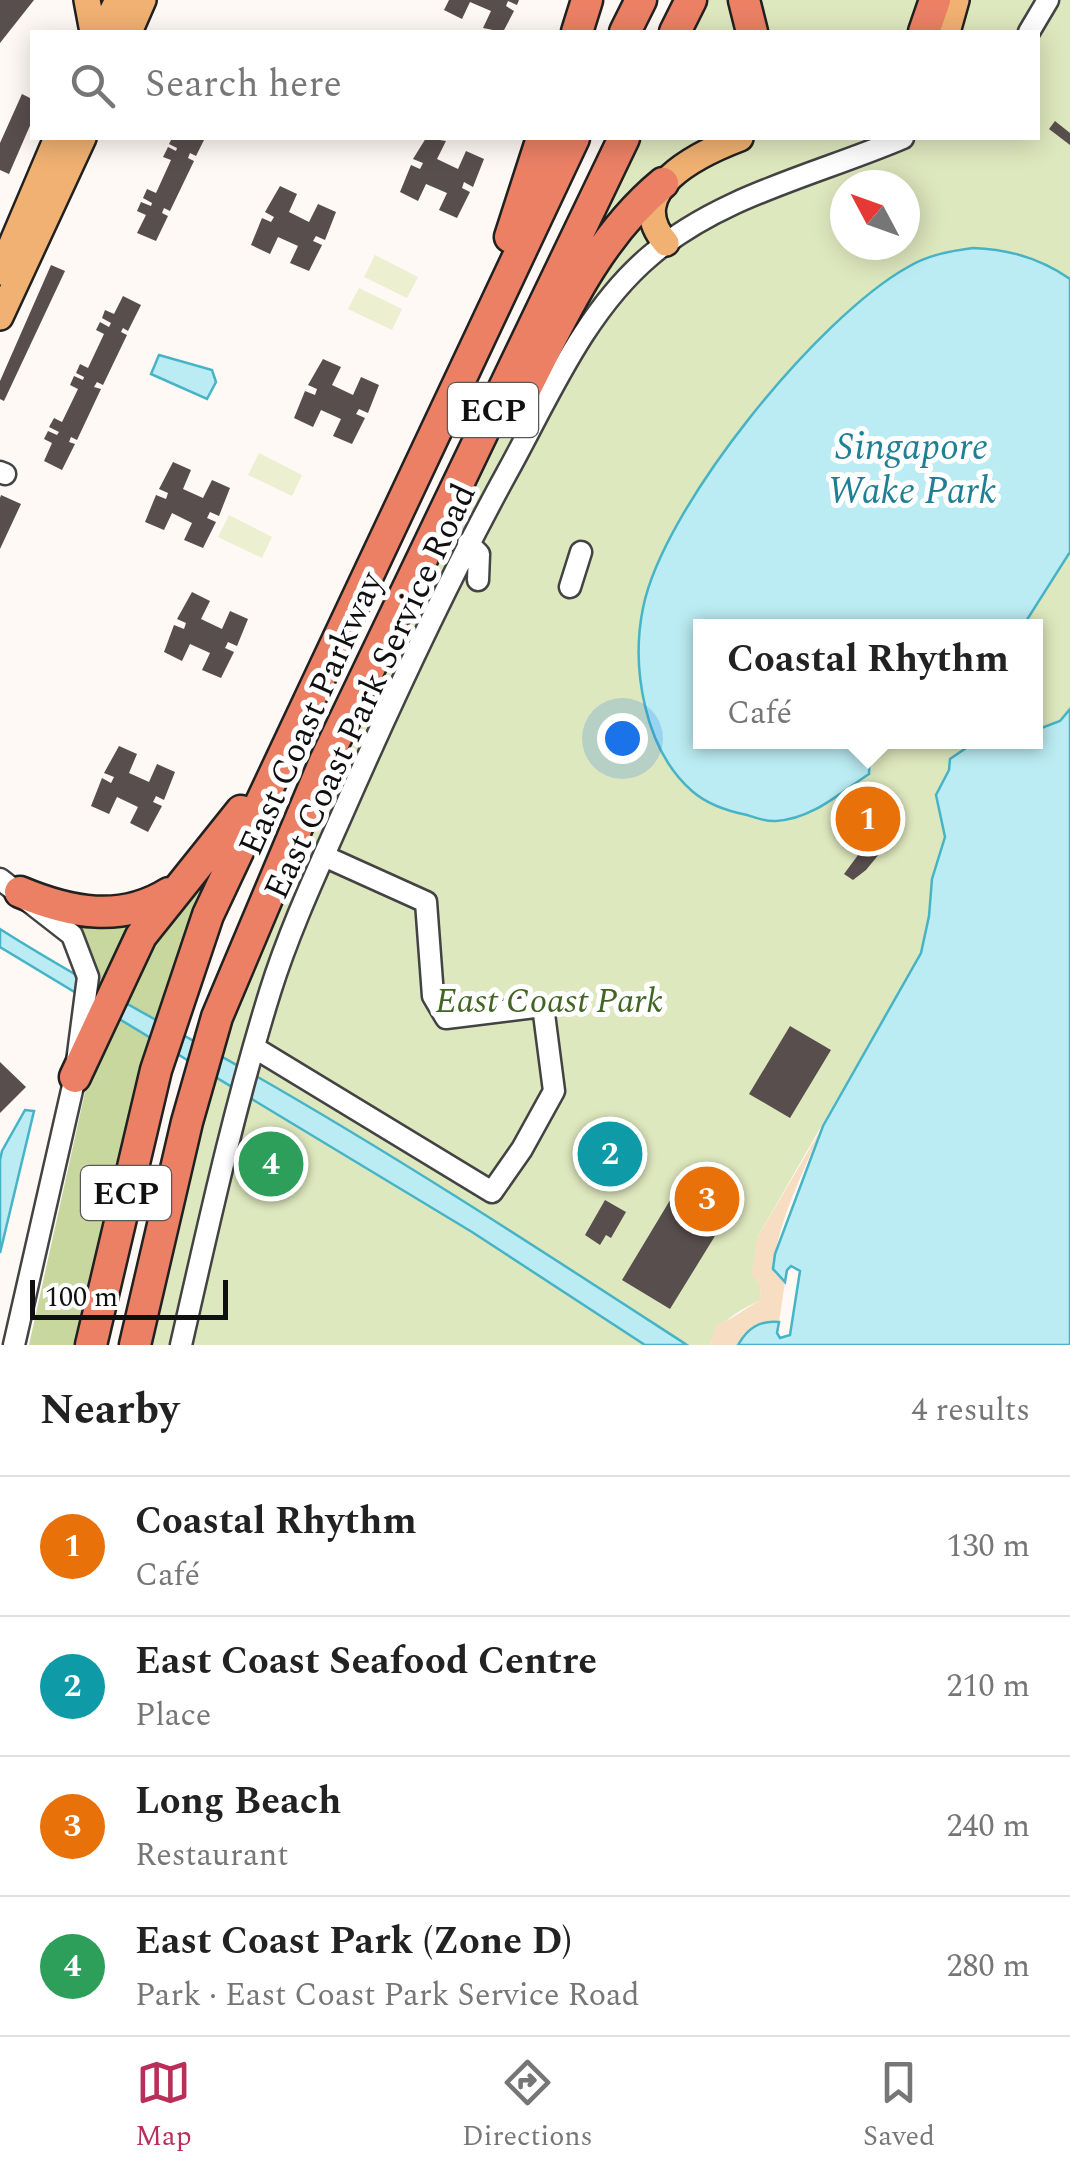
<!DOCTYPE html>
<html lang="en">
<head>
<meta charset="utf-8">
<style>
	:root { --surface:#fff; --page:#f6f6f6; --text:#222; --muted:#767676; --line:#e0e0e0; --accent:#b82f59 }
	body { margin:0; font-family:Spectral,serif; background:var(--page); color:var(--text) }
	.compass { position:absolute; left:830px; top:170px; width:90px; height:90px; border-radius:50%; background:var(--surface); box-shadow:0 5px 25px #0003; rotate:311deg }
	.scale { position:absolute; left:30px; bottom:25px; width:198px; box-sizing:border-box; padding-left:10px; border:5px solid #101010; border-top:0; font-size:28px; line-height:35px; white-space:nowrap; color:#101010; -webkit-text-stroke:8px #fff; paint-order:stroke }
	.you { position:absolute; left:622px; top:738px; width:35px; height:35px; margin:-25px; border:8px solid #fff; border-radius:50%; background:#1a73e8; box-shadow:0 0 0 15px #1a73e833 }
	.badge { display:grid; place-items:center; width:65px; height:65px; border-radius:50%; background:var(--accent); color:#fff; font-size:32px; font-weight:700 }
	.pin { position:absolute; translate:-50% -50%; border:5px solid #fff; box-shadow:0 2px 10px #0006 }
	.popup { position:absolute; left:693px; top:619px; width:350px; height:130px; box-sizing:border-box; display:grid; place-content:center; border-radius:0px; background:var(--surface); filter:drop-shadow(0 2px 8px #0005); font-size:32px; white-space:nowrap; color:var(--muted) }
	.popup b { font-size:38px; color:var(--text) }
	.popup::after { content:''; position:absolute; left:50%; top:100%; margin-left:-20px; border:20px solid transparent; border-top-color:var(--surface) }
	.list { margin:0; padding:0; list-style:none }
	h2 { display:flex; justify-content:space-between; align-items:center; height:130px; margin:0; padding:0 40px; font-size:42px }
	h2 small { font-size:32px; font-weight:400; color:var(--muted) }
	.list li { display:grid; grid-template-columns:65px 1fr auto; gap:30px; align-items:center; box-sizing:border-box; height:140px; padding:0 40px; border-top:2px solid var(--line) }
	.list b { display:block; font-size:38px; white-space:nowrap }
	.list p { margin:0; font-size:32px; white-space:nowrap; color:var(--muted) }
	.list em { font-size:32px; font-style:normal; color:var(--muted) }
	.icon { flex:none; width:55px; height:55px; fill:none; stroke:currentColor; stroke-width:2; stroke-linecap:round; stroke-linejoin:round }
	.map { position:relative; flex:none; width:1070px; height:1345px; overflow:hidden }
	.search { position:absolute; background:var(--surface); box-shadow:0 5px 25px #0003; left:30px; right:30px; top:30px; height:110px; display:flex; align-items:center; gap:25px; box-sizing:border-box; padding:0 35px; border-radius:0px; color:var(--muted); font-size:38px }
	.sheet { height:690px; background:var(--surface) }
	nav { display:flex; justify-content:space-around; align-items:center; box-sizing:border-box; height:140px; border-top:2px solid var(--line); background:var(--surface); font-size:28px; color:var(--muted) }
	nav a { display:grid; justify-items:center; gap:5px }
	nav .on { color:var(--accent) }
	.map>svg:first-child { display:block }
</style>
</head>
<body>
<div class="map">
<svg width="1070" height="1345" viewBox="0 0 1070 1345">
	<rect width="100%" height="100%" fill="#fef9f4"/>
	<path fill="#dee8be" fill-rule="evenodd" d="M690,0H1070V709L1060,721L1036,730V626H700V742H975L950,759L949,770L936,794L945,837L932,879L929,916L921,953L757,1238L761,1300C739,1310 718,1322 710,1345H137L202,1067L624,138H1038V32H675ZM845,185H905V245H845Z"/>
	<path fill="#c7d79e" d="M284,746L171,1028L97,988L96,969L74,933L65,902L120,908L196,865Z
		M95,1006L166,1047L94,1345H29L87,1083Z"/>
	<path fill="#f7dec3" d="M823,1126C807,1164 770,1236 775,1274L785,1282L779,1322C766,1320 744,1334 738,1345H710L717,1324C728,1323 748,1306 761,1300L760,1287L752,1274L757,1238Z"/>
	<path fill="#ecefd0" d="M375,255L418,277L407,298L364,277Z
		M359,288L402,309L392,330L348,309Z
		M259,453L302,475L292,496L248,475Z
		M229,515L272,537L262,558L218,537Z"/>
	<path fill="#bbecf3" stroke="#46b3c6" stroke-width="2.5" d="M973,248C1009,249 1040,258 1070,279V552L1023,626H700V742H874L870,747L869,774C840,793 812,819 776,821C767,822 756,818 747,815C727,811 708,805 692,791C644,749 631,667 643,608C663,507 818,317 908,267C928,255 950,251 973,248Z
		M159,355L212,370L216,382L207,399L151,374Z
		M1070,709V1345H738C747,1329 759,1320 779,1322L777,1333L780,1338L790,1335L800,1271L791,1266L787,1270L785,1282L773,1269L775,1254L823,1126L921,953L929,916L932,879L945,837L936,795L949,770L950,759L975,742H1036V730L1060,721Z
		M0,929C83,982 171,1027 256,1076C403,1160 545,1253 687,1345H645L472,1232L0,947Z
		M25,1110L34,1111L0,1253V1160L2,1151Z"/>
	<path fill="#584e4d" d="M0,0H34L0,43Z
		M449,0H519L517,5L508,1L506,6L514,11L503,32L483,28L491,11L470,2L462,19L444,10Z
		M22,94L32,99V121L9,174L0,170V143Z
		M1055,121L1070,133V145L1049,129Z
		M172,138H205L196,156L190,153L188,158L194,161L170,211L164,208L162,213L168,216L156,241L137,233L146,215L137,211L141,202L151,206L152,203L143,198L147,189L156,193L171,160L163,157L168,147L176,151L177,148L169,144Z
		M426,138L446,141L437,159L458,169L466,151L484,159L473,187L464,182L462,188L470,192L457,218L439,210L447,193L426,184L418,201L400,192L411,165L420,169L423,163L413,159Z
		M280,186L297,194L289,212L309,222L318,204L336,212L325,240L316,236L313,241L322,245L309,271L290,263L298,246L278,237L270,254L251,245L262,218L271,222L274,217L265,212Z
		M51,265L65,271L4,401L0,399V381Z
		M123,296L141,305L128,331L123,328L121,332L127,335L103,385L97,382L94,387L101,389L77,440L71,437L69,442L75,444L62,470L44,461L52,443L44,439L48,431L57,435L59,432L49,427L54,418L62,422L78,389L70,385L74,376L83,380L84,377L76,373L80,364L88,368L104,334L96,330L100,322L109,327L111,323L102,318L105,310L114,314Z
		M323,359L341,367L332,385L353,395L361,377L379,385L368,413L359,409L356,414L365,418L352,444L333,436L341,419L321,410L313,427L294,418L305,391L315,395L317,389L308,385Z
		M173,462L191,470L183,489L203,498L212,480L230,488L219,516L210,512L207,518L216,522L203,548L184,540L192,523L172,513L164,530L145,522L156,495L166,499L168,493L159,489Z
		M1,495L21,504L0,549V498Z
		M192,592L210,601L201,619L222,629L230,611L248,619L237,646L228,642L225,648L234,652L221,678L202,670L210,653L190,644L182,661L164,652L174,625L184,629L186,623L177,619Z
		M119,746L137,754L129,773L149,782L157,764L175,772L164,800L156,796L153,802L162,806L148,832L130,823L138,807L117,797L109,814L91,806L102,778L111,783L114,777L104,773Z
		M854,793L872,804L881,843L876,850L880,853L866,870L853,880L844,874L861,851L858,847L862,833L842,814L841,804L844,797Z
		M790,1026L831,1050L790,1118L749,1094Z
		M0,1062L26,1087L0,1113Z
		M690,1167L739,1197L670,1309L622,1280Z
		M605,1200L626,1212L611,1238L606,1235L600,1245L585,1235Z"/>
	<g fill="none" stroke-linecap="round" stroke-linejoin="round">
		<g stroke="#434343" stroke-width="25">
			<path id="minor" d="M1029,32L1048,0
				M0,472L5,474
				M468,543L479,554L478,580
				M570,587L581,552
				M0,879L72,935L88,977L75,1077L14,1345
				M255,1048L492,1192L522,1149L554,1091L543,1006L446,1018L433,996L426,902L324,856
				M181,1345C208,1227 234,1108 270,992C289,931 318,869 344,810C395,694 448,580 509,469C549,396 585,311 650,256C721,195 819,174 903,138"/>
		</g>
		<g stroke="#212121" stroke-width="30">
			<path id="major" d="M87,0L93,32
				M102,32L118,0
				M129,32L143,0
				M947,32L956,0
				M666,243C621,191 698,154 740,138
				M0,272L57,138
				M0,317L83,138"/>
		</g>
		<g stroke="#212121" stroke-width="35">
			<path id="highway" d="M744,0L752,32
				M577,32L587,0
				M625,32L641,0
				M675,32L691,0
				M924,32L935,0
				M510,237L542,138
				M512,415C555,334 590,243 663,183
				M20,892C70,913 121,923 169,893
				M75,1077L141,936L241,811
				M91,1345L156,1070L208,915L574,138
				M135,1345L187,1122L217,1017L325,761L624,138"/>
		</g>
		<use href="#minor" stroke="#fff" stroke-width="20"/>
		<use href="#major" stroke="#f0b172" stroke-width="25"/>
		<use href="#highway" stroke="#eb8065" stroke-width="30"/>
	</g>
	<g text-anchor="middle" stroke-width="10" stroke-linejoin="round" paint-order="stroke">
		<g fill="#fff" stroke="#585858" stroke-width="2.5">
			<rect x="448" y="383" width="90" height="54" rx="8"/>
			<rect x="81" y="1166" width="90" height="54" rx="8"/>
		</g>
		<g font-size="32" font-weight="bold" fill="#101010">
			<text x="493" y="421">ECP</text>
			<text x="126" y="1204">ECP</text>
		</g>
		<g font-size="35" fill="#101010" stroke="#fff">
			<text transform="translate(369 691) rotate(-65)" y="12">East Coast Park Service Road</text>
			<text transform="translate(310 713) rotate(-66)" y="12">East Coast Parkway</text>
		</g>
		<g font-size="35" font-style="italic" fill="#426523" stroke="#fff">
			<text x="549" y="1012">East Coast Park</text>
		</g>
		<g font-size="38" font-style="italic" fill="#1f7f94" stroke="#fff">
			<text x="912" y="459">Singapore<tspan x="912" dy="44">Wake Park</tspan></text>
		</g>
	</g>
</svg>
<svg class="compass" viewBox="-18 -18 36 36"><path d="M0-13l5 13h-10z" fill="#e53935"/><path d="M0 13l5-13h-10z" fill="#767676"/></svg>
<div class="scale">100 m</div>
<div class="you"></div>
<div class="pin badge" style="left:868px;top:819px;background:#e8710a">1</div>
<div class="popup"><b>Coastal Rhythm</b>Café</div>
<div class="pin badge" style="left:610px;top:1154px;background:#0f9aa8">2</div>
<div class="pin badge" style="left:707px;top:1199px;background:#e8710a">3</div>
<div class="pin badge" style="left:271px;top:1164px;background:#2e9e5b">4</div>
<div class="search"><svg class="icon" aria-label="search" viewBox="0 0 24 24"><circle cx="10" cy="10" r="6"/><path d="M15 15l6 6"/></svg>Search here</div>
</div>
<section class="sheet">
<h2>Nearby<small>4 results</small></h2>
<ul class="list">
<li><span class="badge" style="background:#e8710a">1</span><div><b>Coastal Rhythm</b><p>Café</p></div><em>130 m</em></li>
<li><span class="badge" style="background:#0f9aa8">2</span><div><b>East Coast Seafood Centre</b><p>Place</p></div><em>210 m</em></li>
<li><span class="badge" style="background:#e8710a">3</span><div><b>Long Beach</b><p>Restaurant</p></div><em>240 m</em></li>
<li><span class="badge" style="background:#2e9e5b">4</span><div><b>East Coast Park (Zone D)</b><p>Park · East Coast Park Service Road</p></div><em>280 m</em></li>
</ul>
</section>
<nav>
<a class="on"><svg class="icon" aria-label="map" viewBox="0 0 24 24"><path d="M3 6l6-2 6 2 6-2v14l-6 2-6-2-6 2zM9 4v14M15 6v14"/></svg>Map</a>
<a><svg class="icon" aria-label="directions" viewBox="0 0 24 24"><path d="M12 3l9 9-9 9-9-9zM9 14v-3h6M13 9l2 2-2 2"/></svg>Directions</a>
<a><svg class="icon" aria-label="saved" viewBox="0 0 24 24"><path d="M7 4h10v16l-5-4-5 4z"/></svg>Saved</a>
</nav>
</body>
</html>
